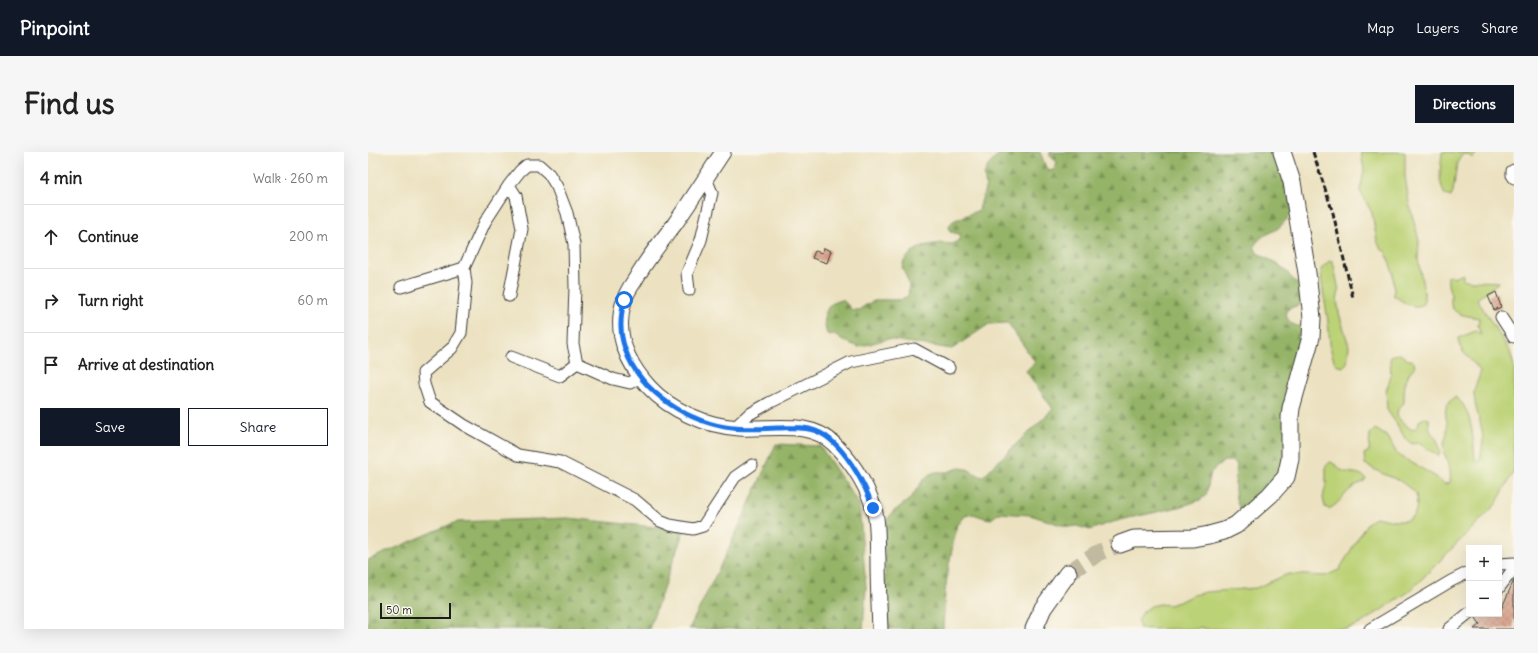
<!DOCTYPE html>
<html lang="en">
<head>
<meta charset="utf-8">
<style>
	:root { --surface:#fff; --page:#f6f6f6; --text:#222; --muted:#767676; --line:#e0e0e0; --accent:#111827 }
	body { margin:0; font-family:Delius,sans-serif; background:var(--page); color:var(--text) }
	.controls { position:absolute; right:12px; bottom:12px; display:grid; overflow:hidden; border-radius:0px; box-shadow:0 4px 16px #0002 }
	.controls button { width:36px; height:36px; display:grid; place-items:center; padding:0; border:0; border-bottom:1px solid var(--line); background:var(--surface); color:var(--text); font:20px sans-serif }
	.scale { position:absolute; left:12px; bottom:10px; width:71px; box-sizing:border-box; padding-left:4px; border:2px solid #1c1c1c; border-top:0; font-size:11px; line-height:14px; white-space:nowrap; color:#1c1c1c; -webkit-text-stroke:3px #fbf7ec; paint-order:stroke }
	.stop { position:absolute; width:12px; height:12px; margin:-9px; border:3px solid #1a73e8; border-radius:50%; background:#fff }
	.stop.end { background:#1a73e8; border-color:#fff; box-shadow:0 1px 4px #0008 }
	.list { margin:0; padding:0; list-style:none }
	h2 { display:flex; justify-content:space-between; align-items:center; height:52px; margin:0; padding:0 16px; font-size:17px }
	h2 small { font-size:13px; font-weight:400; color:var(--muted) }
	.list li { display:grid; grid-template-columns:26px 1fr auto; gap:12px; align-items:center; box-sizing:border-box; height:64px; padding:0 16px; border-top:1px solid var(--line) }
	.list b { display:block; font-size:15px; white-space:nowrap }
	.list em { font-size:13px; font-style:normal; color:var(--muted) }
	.actions { display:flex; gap:8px; padding:12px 16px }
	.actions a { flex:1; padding:9px 0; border:1px solid var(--accent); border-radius:0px; text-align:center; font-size:14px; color:var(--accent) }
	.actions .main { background:var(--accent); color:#fff }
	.icon { flex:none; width:22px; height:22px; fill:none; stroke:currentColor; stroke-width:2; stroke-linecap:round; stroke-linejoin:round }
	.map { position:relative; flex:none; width:1146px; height:477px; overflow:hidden; border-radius:0px }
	header { display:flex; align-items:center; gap:24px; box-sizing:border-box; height:56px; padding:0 20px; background:var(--accent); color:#fff }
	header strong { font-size:19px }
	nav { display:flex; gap:22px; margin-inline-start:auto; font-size:14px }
	.intro { display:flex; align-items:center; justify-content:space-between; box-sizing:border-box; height:96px; padding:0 24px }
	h1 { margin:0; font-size:28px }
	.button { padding:10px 18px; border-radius:0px; background:var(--accent); color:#fff; font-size:14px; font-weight:700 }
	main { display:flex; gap:24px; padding:0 24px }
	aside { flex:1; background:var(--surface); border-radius:0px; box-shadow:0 4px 16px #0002 }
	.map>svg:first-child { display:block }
</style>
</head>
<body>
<header>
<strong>Pinpoint</strong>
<nav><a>Map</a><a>Layers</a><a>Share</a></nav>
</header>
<div class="intro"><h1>Find us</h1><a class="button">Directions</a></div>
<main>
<aside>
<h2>4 min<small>Walk · 260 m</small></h2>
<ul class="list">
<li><svg class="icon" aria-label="ahead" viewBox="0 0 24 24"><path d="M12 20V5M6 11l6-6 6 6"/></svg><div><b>Continue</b></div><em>200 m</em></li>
<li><svg class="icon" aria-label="right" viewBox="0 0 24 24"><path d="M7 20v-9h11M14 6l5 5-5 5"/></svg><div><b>Turn right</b></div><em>60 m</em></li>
<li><svg class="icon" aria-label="arrive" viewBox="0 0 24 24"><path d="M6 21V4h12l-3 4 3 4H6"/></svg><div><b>Arrive at destination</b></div></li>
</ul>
<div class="actions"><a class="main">Save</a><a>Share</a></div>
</aside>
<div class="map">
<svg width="1146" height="477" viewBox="0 0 1146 477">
	<defs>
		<pattern id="forest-firs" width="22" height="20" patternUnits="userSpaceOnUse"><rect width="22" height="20" fill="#95b467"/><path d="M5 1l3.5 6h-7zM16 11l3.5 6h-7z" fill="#799254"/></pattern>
		<pattern id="building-cross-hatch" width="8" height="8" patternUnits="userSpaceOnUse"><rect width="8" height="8" fill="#dda690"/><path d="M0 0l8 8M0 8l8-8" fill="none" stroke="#bd8e7c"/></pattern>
	</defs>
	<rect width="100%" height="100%" fill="#fbf7ec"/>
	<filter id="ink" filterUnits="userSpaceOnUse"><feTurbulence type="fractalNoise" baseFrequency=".025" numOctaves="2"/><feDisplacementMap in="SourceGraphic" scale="8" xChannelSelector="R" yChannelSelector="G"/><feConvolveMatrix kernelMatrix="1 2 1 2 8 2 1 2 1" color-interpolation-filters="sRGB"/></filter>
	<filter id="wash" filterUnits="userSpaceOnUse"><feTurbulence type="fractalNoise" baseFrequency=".012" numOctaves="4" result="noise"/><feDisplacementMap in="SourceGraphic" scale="16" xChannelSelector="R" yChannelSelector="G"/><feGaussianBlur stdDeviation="0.9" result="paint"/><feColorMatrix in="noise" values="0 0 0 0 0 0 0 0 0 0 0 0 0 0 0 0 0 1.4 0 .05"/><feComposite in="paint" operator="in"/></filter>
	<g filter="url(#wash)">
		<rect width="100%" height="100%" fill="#ece2c1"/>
		<path fill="#bcd276" stroke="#6c7749" d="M993,0H1037V24L1041,51L1051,89L1050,107L1056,140V152C1044,158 1036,150 1026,144L1025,121L1018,100L1013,97L1009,89L1004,61L992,39L996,18Z
			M1074,0H1109L1105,6L1099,2H1094C1085,13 1089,31 1083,45L1077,43C1069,27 1073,17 1074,0Z
			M961,109H965L971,139L969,148L971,161L981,194L979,211L975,215L968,213C961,200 962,185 960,170C958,152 953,135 953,117Z
			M1095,122V127C1100,130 1122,129 1131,130L1109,147L1142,200L1146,214V319L1128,352L1042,439L992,472L978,477H838L832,475L829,477H772L770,469L775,460L783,454L792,452L801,453L811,450L825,443L838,440L888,436L920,422L957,424L971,418L999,371L1008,365C1033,371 1053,375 1048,341L1032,329L1011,320L997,312L996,302L1001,299L1002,282L1007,277L1020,285L1029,302L1068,325L1076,332L1082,331C1083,324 1082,317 1080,309C1079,307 1077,304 1076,301C1074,293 1078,287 1079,280C1081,263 1071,259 1086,245C1101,250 1105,282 1106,296C1107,302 1106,307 1109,311C1113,307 1113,303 1114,297C1118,277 1107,262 1106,242C1106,233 1112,227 1112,219C1105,208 1090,200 1090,186L1108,179L1113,183L1110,174L1111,166C1102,164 1086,164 1083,153C1083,150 1083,146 1083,143C1081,136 1079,132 1080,124L1087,125Z
			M1032,202L1040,208H1044L1046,211L1047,215C1036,223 1036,238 1036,251L1030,257L1029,264L1034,270L1044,278L1050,274L1051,269L1056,265L1061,267C1061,279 1062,279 1069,288C1071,292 1071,298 1072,302L1070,304L1049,290L1044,292L1037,286L1028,271L1019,258L1018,239L1023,224L1022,206L1025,203Z
			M962,310C967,311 969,315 973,318C981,323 992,318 998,327C994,332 988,332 984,336C975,343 972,351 961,357L957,355L955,346L958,332V314Z"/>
		<path fill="url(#forest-firs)" stroke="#586842" d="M633,0H672L677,13L682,19L687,17L689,10L682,4V0H909L925,62C918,66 915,73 909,77C898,84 894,82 886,94L889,101L910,112L918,119L925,128L932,134L938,148C931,156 924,153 918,159C919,174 928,173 940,177L914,319L874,361C864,346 867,329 869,312L863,309H856L843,320L838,343L832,348C796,362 757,363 722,378L709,374L700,375L662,363L631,361L623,367L617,366L605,362L597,364L589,374L581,412L577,440L575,477H519L516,385L519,368L525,360L542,347L556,327L562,322L568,320H580L591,316L599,317L614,325L685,257L658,219L667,210L640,171L621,172L584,197L519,187L491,195L473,188L470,184L459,182C454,166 456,150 475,148L484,158H491C496,154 503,149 511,148C521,147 531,150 540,145L541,136L540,129L534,115L536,109L544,100L555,94L573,91L585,92L592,87V82L582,80L581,74L585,69L611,58L618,33L616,24L620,14Z
			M408,292L452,294L491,352L498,436L495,477H321L362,394Z
			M200,366L316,378L281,477H0V408L88,370Z"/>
		<g id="blocks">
			<path fill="url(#building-cross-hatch)" d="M456,96L463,99L459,111L444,106L447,99L454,101Z
				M1128,140L1133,155L1126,158L1120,144Z
				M1146,428V477H1106L1112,472L1108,466L1111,462H1131Z"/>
		</g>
	</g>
	<g filter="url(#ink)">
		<use href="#blocks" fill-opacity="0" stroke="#3b3a35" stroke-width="1"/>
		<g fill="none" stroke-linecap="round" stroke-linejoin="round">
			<path stroke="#c2baa0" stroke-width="17" stroke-dasharray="17 8" stroke-linecap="butt" d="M700,421L732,400L752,392"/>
			<g stroke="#3b3a35" stroke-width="13">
				<path id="minor" d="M1146,18L1144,19V23L1146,26
					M33,135L96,116
					M321,138L319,121L333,88L344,41L338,26
					M141,144L154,77L148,44L141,33
					M1133,165L1146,185
					M143,205L192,224L209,211L245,227L262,231L272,225
					M209,211L205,192L207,135L206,92L199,61L189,35L181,22L171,13H159L152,19L141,33L117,70L96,116L98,131L93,181L84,196L55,221L56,232L62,250L96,273L150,303L192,310L267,348L292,369L302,373L325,377L335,374L367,325L384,313
					M366,276L380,263L401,251L483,210L546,197L581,216
					M1131,412L1146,411
					M1131,436L1146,416
					M1002,477L1083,429L1101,420
					M1081,477L1101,461"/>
			</g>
			<g stroke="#3b3a35" stroke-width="17">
				<path id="secondary" d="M355,0C339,24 323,49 306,73C292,91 278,108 267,128C263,134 258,141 256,149C246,181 259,211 281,235C303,259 339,274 371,276C403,278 443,267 467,293C486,312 503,339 508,366C510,379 509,393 510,406C510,430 511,453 512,477"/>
			</g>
			<g stroke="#3b3a35" stroke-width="19">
				<path id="primary" d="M752,392L766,387L825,386L841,383L856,379L868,373L902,343L918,325L922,307V265L923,256L943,185L944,166L939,121L924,30L914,0
					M666,477L675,456L700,421"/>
			</g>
			<use href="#minor" stroke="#fff" stroke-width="11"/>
			<use href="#secondary" stroke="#fff" stroke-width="15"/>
			<use href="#primary" stroke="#fff" stroke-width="17"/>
			<path stroke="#1c1c1c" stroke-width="3" stroke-dasharray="6 3" stroke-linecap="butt" d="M945,0L965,61L985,146"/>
		</g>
	</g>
	<g fill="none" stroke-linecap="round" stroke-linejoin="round" filter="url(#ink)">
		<path stroke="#1a73e8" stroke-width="5" d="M256,148C253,162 251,176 255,190C266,235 314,267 357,275C374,278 392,277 409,276C422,276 436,274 448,279C474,289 497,331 505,356"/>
	</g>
</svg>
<div class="controls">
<button>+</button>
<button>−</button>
</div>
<div class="scale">50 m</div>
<div class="stop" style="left:256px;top:148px"></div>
<div class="stop end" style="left:505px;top:356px"></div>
</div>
</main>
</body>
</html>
